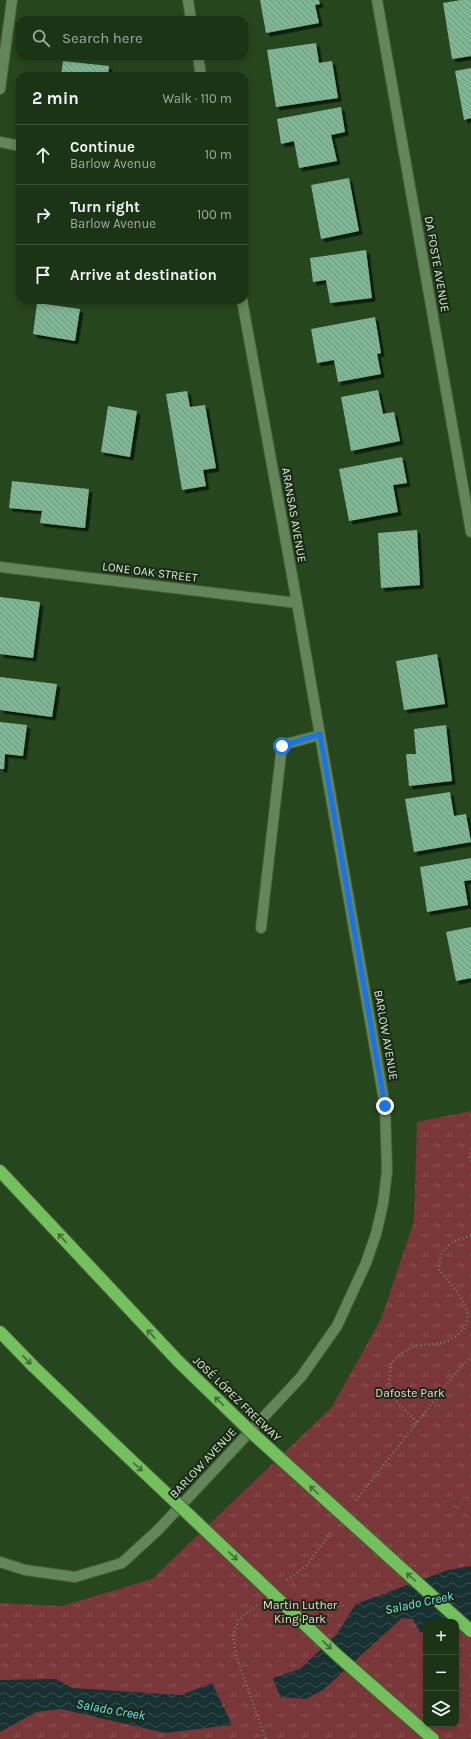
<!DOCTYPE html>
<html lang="en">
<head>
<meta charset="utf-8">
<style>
	:root { --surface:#1c3416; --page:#293f23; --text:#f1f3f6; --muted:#a0aaa1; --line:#3a4f35 }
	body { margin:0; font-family:Karla,sans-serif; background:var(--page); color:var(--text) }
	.controls { position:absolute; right:12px; bottom:12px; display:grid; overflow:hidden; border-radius:8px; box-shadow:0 2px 6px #0003 }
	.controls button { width:36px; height:36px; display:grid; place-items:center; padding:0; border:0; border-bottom:1px solid var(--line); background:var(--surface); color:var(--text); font:20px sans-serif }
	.stop { position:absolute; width:12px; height:12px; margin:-9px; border:3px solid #1a73e8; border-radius:50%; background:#fff }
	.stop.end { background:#1a73e8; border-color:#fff; box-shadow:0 1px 4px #0008 }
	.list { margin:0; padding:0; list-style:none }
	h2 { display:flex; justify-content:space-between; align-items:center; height:52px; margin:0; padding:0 16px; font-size:17px }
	h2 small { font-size:13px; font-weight:400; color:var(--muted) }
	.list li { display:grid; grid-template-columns:26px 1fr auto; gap:12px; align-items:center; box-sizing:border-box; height:60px; padding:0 16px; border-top:1px solid var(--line) }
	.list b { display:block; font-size:15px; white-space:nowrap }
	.list p { margin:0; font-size:13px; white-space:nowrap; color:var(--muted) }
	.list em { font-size:13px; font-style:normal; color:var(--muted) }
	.icon { flex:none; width:22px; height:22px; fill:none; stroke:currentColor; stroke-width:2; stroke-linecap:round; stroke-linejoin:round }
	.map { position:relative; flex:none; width:471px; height:1739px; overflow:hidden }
	.search { position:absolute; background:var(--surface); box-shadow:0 2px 6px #0003; left:16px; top:16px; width:232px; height:44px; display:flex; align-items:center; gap:10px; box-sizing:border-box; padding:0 14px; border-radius:12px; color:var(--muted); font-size:15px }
	.panel { position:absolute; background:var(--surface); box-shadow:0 2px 6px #0003; left:16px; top:72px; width:232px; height:232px; border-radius:12px }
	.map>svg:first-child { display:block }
</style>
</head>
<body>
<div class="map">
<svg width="471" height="1739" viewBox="0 0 471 1739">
	<defs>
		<pattern id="forest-crowns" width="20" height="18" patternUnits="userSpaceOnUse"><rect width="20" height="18" fill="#7a373a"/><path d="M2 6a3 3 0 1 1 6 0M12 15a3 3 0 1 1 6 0" fill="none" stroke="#8c5456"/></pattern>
		<pattern id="park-tufts" width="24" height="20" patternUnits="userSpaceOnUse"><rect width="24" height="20" fill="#7a373a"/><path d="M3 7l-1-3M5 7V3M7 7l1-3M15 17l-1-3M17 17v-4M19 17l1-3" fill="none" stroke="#8c5456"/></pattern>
		<pattern id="water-waves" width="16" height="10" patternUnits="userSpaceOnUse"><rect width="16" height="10" fill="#183132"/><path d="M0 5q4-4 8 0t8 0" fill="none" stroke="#394f4f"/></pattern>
		<pattern id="building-back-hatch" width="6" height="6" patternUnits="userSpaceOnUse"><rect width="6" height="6" fill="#7eb696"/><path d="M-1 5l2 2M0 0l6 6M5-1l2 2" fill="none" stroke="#6e9a80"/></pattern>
		<filter id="shadow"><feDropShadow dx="3.5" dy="3.5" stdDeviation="0" flood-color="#0009"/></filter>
	</defs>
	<rect width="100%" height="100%" fill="#26461d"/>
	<path fill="url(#forest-crowns)" d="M471,1494V1524L447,1504Z"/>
	<path fill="url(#park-tufts)" fill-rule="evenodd" d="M471,1111V1494L447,1504L471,1524V1739H0V1603L62,1606L152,1579L332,1407L381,1319L414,1221L417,1122ZM426,1622H456V1724H426Z"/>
	<path fill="url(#water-waves)" d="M471,1566V1621L456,1626V1622H426V1632H420L413,1619L402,1618L323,1690L306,1699L280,1697L273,1678L300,1669L336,1635L356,1604L448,1570Z
		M56,1679L72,1688L181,1695L212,1683L232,1725L165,1733L61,1709L36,1712L0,1732V1680Z"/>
	<path fill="url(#building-back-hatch)" filter="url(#shadow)" d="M260,0H319L320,4L315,5L319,23L266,33Z
		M461,0H471V56L452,59L443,3Z
		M316,43L319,63L332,61L338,98L276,107L267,50Z
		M63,61L109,66L108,76H61Z
		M471,68V118L464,120L455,71Z
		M341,107L345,132L331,135L337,161L299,168L294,141L281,144L277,119Z
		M349,178L359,231L321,239L311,185Z
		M366,250L372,298L330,303L326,280L313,282L310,258Z
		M37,303L80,309L75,341L33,334Z
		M375,317L381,353L377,354L381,374L338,382L334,360L317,363L311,329Z
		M378,390L383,414L394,412L400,441L351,451L341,397Z
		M187,391L190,407L205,405L216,468L203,470L206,486L182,490L166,394Z
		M108,406L137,411L130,457L101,452Z
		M402,457L407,483L393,485L398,512L349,521L339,469Z
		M12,481L89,489L85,528L40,523L42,511L9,508Z
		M417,530L420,585L381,588L378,533Z
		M0,597L40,602L33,658L0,654Z
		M437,654L445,704L404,710L396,661Z
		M0,677L57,684L52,717L0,710Z
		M0,722L27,725L23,756L5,754L4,769H0Z
		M446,725L452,781L409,786L406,754H416L414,729Z
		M450,792L454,816L466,814L471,842L414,852L405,799Z
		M471,858V880L464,881L468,905L427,912L420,867Z
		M471,927V978L456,981L446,932Z"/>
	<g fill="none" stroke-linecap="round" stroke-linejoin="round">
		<g stroke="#46603d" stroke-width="12">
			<path id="minor" d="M188,0L191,20
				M377,0L471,532
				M198,56L201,76
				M0,89L12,0
				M0,142L20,146
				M242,300L297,603L320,735
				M0,567L297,603
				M0,1562L25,1570L75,1577L122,1563L158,1530L301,1377L337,1326L366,1263L376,1234L383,1204L387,1171L385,1106L320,735L282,745L261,928"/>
		</g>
		<g stroke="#46603d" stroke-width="14">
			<path id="motorway" d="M0,1171L178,1361
				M0,1332L34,1367L110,1440"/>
		</g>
		<path stroke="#6a8563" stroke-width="2.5" stroke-dasharray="1 3" stroke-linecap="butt" d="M471,1149L469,1158L471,1161
			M417,1422L396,1401L389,1383L391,1363C400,1355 409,1346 422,1345C428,1344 435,1345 441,1343C455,1340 471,1327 467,1311C463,1297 448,1281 439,1270L441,1253L451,1243L471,1235
			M356,1500L463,1364L471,1358
			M287,1580L306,1566L332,1531
			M257,1605L238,1620L233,1637L236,1656L266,1739"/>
		<use href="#minor" stroke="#63855a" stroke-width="10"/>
		<use href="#motorway" stroke="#74c05d" stroke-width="12"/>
		<g stroke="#46603d" stroke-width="14" stroke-linecap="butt">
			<path id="motorway-bridge" d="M178,1361L252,1433L471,1631
				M110,1440L337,1655L433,1739"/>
		</g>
		<use href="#motorway-bridge" stroke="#74c05d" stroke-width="12"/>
	</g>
	<defs><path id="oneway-shaft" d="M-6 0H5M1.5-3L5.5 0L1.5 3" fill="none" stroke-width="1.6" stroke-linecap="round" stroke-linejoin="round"/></defs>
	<g stroke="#426c36">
		<use href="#oneway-shaft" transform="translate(62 1238) rotate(-133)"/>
		<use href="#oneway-shaft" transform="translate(151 1334) rotate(-133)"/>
		<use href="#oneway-shaft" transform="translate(27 1360) rotate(46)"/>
		<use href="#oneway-shaft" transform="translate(219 1401) rotate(-136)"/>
		<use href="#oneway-shaft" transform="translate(138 1467) rotate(43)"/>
		<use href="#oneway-shaft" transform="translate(314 1490) rotate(-138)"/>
		<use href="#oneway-shaft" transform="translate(233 1556) rotate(43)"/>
		<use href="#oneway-shaft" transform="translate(411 1577) rotate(-138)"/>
		<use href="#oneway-shaft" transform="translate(327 1645) rotate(43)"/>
	</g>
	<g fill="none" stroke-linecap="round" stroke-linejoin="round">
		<path stroke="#1a73e8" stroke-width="5" d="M282,746L320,734L385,1106"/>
	</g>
	<g text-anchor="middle" stroke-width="4" stroke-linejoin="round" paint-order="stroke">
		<g font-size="12" fill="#d7ead2" stroke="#1a2816">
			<text transform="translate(437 264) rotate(80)" y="4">DA FOSTE AVENUE</text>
			<text transform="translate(294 515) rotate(80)" y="4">ARANSAS AVENUE</text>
			<text transform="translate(150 572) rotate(7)" y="4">LONE OAK STREET</text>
			<text transform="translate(386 1035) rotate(80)" y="4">BARLOW AVENUE</text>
			<text transform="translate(237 1399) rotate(44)" y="4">JOSÉ LÓPEZ FREEWAY</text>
			<text transform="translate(203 1463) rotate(-47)" y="4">BARLOW AVENUE</text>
		</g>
		<g font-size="12" fill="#f5d4d3" stroke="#1a2816">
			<text x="410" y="1397">Dafoste Park</text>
			<text x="300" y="1609">Martin Luther<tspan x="300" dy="14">King Park</tspan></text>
		</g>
		<g font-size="13" font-style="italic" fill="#6ae6eb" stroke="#1a2816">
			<text transform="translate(419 1602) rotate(-12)" y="5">Salado Creek</text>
			<text transform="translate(111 1709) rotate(10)" y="5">Salado Creek</text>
		</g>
	</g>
</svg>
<div class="controls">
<button>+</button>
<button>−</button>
<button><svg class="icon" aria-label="layers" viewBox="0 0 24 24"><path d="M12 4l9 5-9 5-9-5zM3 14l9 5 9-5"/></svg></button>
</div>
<div class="stop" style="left:282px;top:746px"></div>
<div class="stop end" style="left:385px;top:1106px"></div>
<div class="search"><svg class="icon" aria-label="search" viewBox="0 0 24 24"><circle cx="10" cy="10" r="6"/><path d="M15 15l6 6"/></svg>Search here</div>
<section class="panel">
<h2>2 min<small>Walk · 110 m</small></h2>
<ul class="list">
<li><svg class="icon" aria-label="ahead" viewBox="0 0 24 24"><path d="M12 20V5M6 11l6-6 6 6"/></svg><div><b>Continue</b><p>Barlow Avenue</p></div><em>10 m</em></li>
<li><svg class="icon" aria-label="right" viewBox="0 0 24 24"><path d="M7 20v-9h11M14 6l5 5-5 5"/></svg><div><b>Turn right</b><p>Barlow Avenue</p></div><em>100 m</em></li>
<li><svg class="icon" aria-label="arrive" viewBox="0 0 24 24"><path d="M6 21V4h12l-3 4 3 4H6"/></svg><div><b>Arrive at destination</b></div></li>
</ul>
</section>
</div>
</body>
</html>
